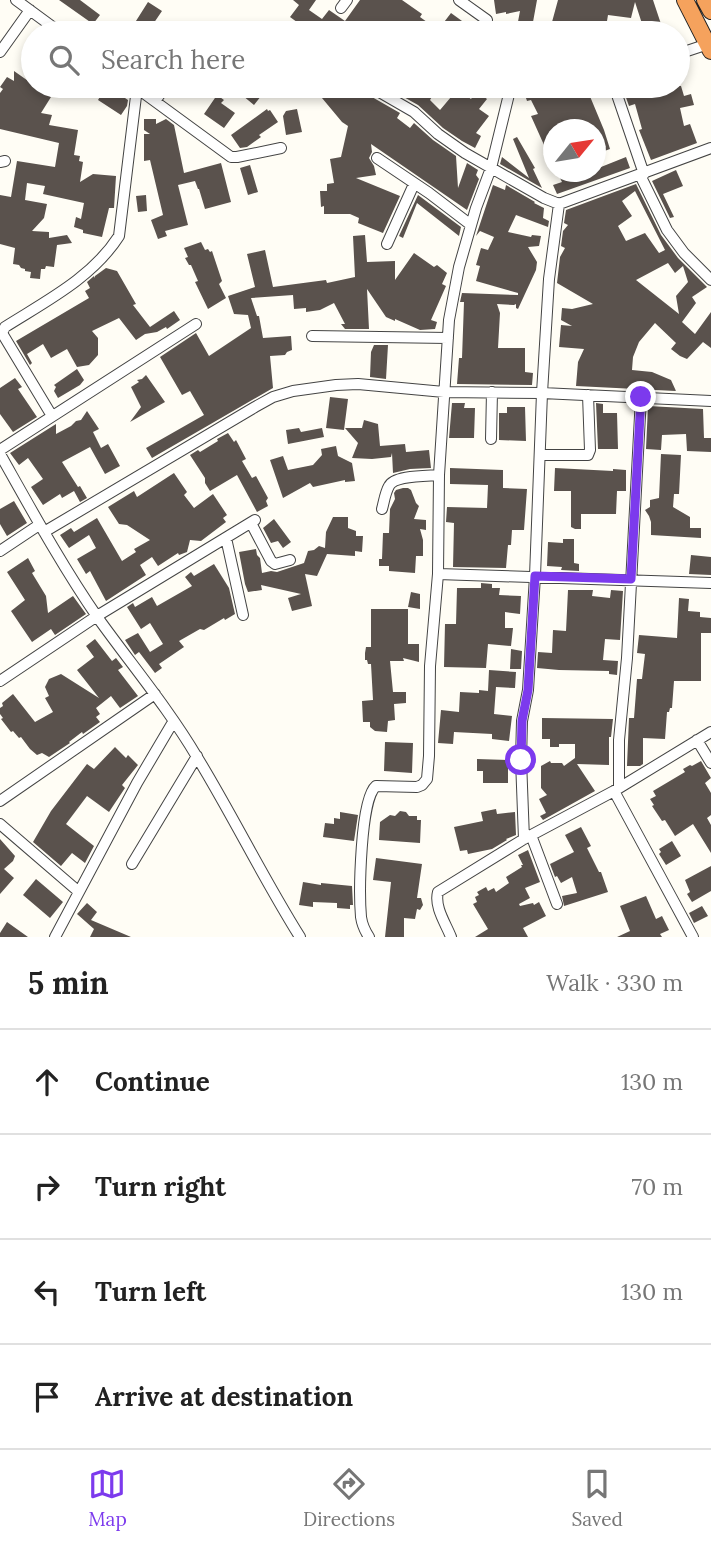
<!DOCTYPE html>
<html lang="en">
<head>
<meta charset="utf-8">
<style>
	:root { --surface:#fff; --page:#f6f6f6; --text:#222; --muted:#767676; --line:#e0e0e0; --accent:#7c3aed }
	body { margin:0; font-family:Lora,serif; background:var(--page); color:var(--text) }
	.compass { position:absolute; left:543px; top:119px; width:63px; height:63px; border-radius:50%; background:var(--surface); box-shadow:0 4px 10px #0003; rotate:60deg }
	.stop { position:absolute; width:21px; height:21px; margin:-16px; border:5px solid #7c3aed; border-radius:50%; background:#fff }
	.stop.end { background:#7c3aed; border-color:#fff; box-shadow:0 2px 7px #0008 }
	.list { margin:0; padding:0; list-style:none }
	h2 { display:flex; justify-content:space-between; align-items:center; height:91px; margin:0; padding:0 28px; font-size:30px }
	h2 small { font-size:23px; font-weight:400; color:var(--muted) }
	.list li { display:grid; grid-template-columns:46px 1fr auto; gap:21px; align-items:center; box-sizing:border-box; height:105px; padding:0 28px; border-top:2px solid var(--line) }
	.list b { display:block; font-size:26px; white-space:nowrap }
	.list em { font-size:23px; font-style:normal; color:var(--muted) }
	.icon { flex:none; width:38px; height:38px; fill:none; stroke:currentColor; stroke-width:2; stroke-linecap:round; stroke-linejoin:round }
	.map { position:relative; flex:none; width:711px; height:937px; overflow:hidden }
	.search { position:absolute; background:var(--surface); box-shadow:0 4px 10px #0003; left:21px; right:21px; top:21px; height:77px; display:flex; align-items:center; gap:18px; box-sizing:border-box; padding:0 24px; border-radius:38px; color:var(--muted); font-size:26px }
	.sheet { height:511px; background:var(--surface) }
	nav { display:flex; justify-content:space-around; align-items:center; box-sizing:border-box; height:98px; border-top:2px solid var(--line); background:var(--surface); font-size:19px; color:var(--muted) }
	nav a { display:grid; justify-items:center; gap:4px }
	nav .on { color:var(--accent) }
	.map>svg:first-child { display:block }
</style>
</head>
<body>
<div class="map">
<svg width="711" height="937" viewBox="0 0 711 937">
	<rect width="100%" height="100%" fill="#fffdf5"/>
	<path fill="#5a524d" fill-rule="evenodd" d="M59,0H80L100,15L93,24Z
		M293,0H316L309,10L322,19L329,10L345,21L360,0H402L422,14L420,17L438,30L451,13L462,21L453,33H328L314,23L308,30L290,17L299,5Z
		M494,0H537L531,33H520L522,28L517,27L520,11L506,14V12L496,14Z
		M558,0H653L664,33H645L635,2L631,18L608,15L605,33H549Z
		M148,2L162,11L147,33H108L115,22L129,32Z
		M14,71L51,97L41,113L52,115L49,125L78,130L74,155L80,156L79,161L83,162L80,182L93,174L116,176L114,208H109L102,237L83,233V230L74,227L76,217L81,219L84,203L43,194L45,186L27,183L25,200L47,204L44,218L32,231L49,232V238L67,235L72,243L57,245L54,267L46,266L45,269H41L40,279L30,278L31,272L25,271V269L21,268L19,265L13,264L15,248L0,244V195L11,197L17,161L55,167L59,143L0,129V93L3,89L0,87L7,77L14,81Z
		M88,86H107L128,100L127,106L121,115L98,100L101,95Z
		M231,86H269L254,105Z
		M312,86H361L365,93L400,113L397,118L410,128L414,123L433,140L456,156L458,188L467,163L478,170L476,175L479,179L467,210L371,144L372,152L369,158L374,166L376,175L356,178L400,196L383,233L358,223L359,218L350,214H324V206L321,207L320,191H327V184L334,183L330,159L341,157L348,126L342,122Z
		M384,86H453L471,99L477,91L487,99L479,109L489,116L476,133L481,136L475,148L462,141L443,128L418,105ZM438,87L451,97L440,110L430,100Z
		M526,86H584L588,94H589L604,130L610,149L596,154V130H554L553,165L531,116L538,114L531,100L527,101L524,92L528,91Z
		M643,86H681L684,96L691,94L694,105L680,108L684,126L690,124L697,143L651,160L639,130L642,129L635,104L629,106L624,92Z
		M217,95L224,100L221,103L235,113L224,128L204,114Z
		M267,109L268,111L270,110L278,122L259,135L261,137L247,147L240,148L231,135Z
		M297,109L302,132L286,135L283,116L286,111Z
		M144,119H156V124L166,119L174,125L184,173L221,163L231,202L205,209L199,189H198L195,181L178,185L188,225L165,231L167,236L158,239L151,220L163,215L150,160L144,161V134H150L144,130Z
		M517,137L535,168L533,169L542,188L500,164L502,157L529,178L513,139Z
		M626,157L630,168L557,194L553,185L562,182L557,172H596V169Z
		M250,165L258,192L248,195L240,168Z
		M676,170L683,186L663,194L674,217L670,218L652,181Z
		M636,184L661,235L678,258L707,287L692,297L696,303L682,322L695,334L711,312V348L703,342L687,359L680,356L671,349L676,343L655,323L639,342L633,357L632,370L652,372L671,380L676,391L576,386L578,362L584,349L559,347L561,325L572,326L561,320L562,308L572,309L593,304L557,283L560,257L565,248L561,246L563,231L568,225L564,223L566,210ZM635,191L665,250L659,253L645,233L626,241L618,226L632,216L622,201ZM668,263L675,273L683,266L688,282L676,296L679,314L636,280Z
		M493,185L505,190L506,185L535,202L534,203L544,208L543,218L549,221L548,227L516,215L508,232L531,237L532,235L541,236L539,246L528,247L537,262L536,270L518,309L516,308V304L514,305L497,304L500,313L498,348H525V372L533,373L532,385L457,384L459,358H462L464,302H460L462,293L518,295V293L476,281L480,266L476,265L481,248L488,250L494,237L480,231L476,236Z
		M146,195L147,211L138,212L136,196Z
		M418,195L461,227L459,236L417,203L403,238L399,236Z
		M365,235L367,262L395,261V280L414,253L434,267L437,265L447,273L442,284L446,286L431,320L437,322L435,329L420,330L395,319V321L386,317L367,289L369,329H345L341,324H345L334,303L320,310L306,312V308L294,309L293,295L251,298L257,316H259L263,338L291,336L292,350L287,352L285,355L270,356L273,388L152,458L146,448L204,415L190,391L182,395L160,357L196,333L209,356L251,328L248,315L234,314L228,296L255,287L247,254L265,250L273,287L326,280L327,283L355,277L353,236Z
		M201,242L205,250L208,249L210,252L212,251L222,281L219,284L226,298L208,309L195,282L198,281L191,265H189L185,258L188,257L184,248Z
		M106,268L117,271L136,304L133,305L150,327L174,311L180,320L167,329L166,327L157,332L145,334L136,340L119,318L92,331L98,338V355L89,365L77,367L67,349L51,358L43,344L27,354L32,363L30,365L16,341L89,298L85,291L90,288L87,282L94,276L95,278V276Z
		M374,345H388L386,379L370,377L371,352Z
		M77,369L84,380L80,385L58,398L54,391L56,387L54,385Z
		M146,375L165,402L130,422L141,407L131,387L139,382L137,380L142,379Z
		M15,378L22,387L18,389L37,417L13,432L0,414V388Z
		M330,397L348,399L344,430L326,428Z
		M452,403H465L464,408H475L474,438H449Z
		M596,403L603,404V413H617L618,449H598Z
		M648,406L703,409L704,438H711V452L687,451L686,434L662,435L661,450L646,449Z
		M507,407H525L526,441L499,440V413H507Z
		M87,411L99,429L93,432L101,448L108,444L120,466L105,474L90,447L62,462L78,487L80,486L87,498L80,502L74,491L62,498L60,494L43,505L31,487L43,479L28,458L19,465L10,453L56,424V434L71,426L76,421L81,420Z
		M364,420L378,424L380,446L405,444L406,452L429,450L431,468L410,469L393,473L392,453L391,457L372,459L352,458L358,443L345,428H362Z
		M299,428L301,432L322,428L324,437L288,444L286,430Z
		M228,433L234,442L236,440L246,459L242,461L252,478L256,476L268,498L266,501L268,506L257,512L237,475L210,491L205,483V478L190,455L198,450L200,452L218,441L217,439Z
		M336,446L338,456L352,463L355,481L345,482V480L313,487L310,483L283,498L270,460L283,456L288,470L313,465L322,455L321,449Z
		M661,454L681,455L679,494H674L673,507L690,517V528H701V538L651,535V522L649,516L645,510L650,507V500L659,498Z
		M450,468L503,470V488L527,489L524,530H512L511,545H508L506,568L453,567L454,523L446,522L447,507L487,508L488,485L450,484Z
		M555,468L613,471V469L626,470V491H617L616,514H581V529H575L571,527V491H554Z
		M174,473L187,492L184,495L194,508L213,494L227,515L223,518L226,522L201,541L190,540L187,552L179,555L178,553L158,566L152,557L140,565L146,575L106,601L90,571L86,574L77,559L96,548L89,535L69,548L60,535L71,528L74,532L97,518L122,561L136,552L134,549L150,540L127,525L119,524L108,507L134,491L137,497Z
		M403,488H408L411,490L416,503L419,506L414,519L426,520V530L420,529L423,540V556H416L415,573L389,571V566H379V559H382L383,533H389L390,509L395,499L394,493L396,490Z
		M14,501L27,523L7,536L0,524V509Z
		M333,517H348V528L356,531V536H363L362,552L355,551V556L327,554L317,576L305,574L312,606L292,611L288,598L301,594L261,585L262,590L248,592L245,584L239,552L256,549L257,555L260,558L262,573L271,571L277,572L304,563L308,551L314,550L319,546L325,548L326,532Z
		M274,519L291,542L283,548L278,541L271,543L263,528Z
		M563,539H574V563L579,564V571L561,570L562,567L547,566L548,542L563,543Z
		M691,555L711,557V575L689,574Z
		M28,558L35,571L32,573L46,596L48,613L73,596L86,614L55,635L51,629L32,642L11,611L25,600L7,572Z
		M214,564L229,588L235,614L225,620L224,618L204,630L200,629L179,641L184,647L159,664L162,668L155,673L139,652L135,655L125,640L138,633L150,652L163,644L150,623L141,629L127,607L133,603L135,607L152,597L157,606L192,586L185,577L191,572L194,576Z
		M481,583L492,584V588H500L499,595L521,596L520,614L505,612V628H513L511,646L488,644L486,668L444,667L445,624H456L457,588H481Z
		M568,590H593L592,596L610,598L611,590L623,591L620,640L605,639L603,660L618,661L617,675L609,674V671L559,670L537,668L538,652L552,653L553,630L566,631Z
		M411,592L420,594V609L408,607Z
		M679,598L689,599L688,611L700,612V617L711,618V633H701V681H674L672,708H670L669,712H667L665,739L643,738V764L640,766H627L629,718H634L637,679H642L645,654L637,653L639,635L677,638Z
		M371,609H408V644H419V662L403,658L404,661H390L393,692H406V703L394,704L395,720L388,721L387,732L375,731L370,727V722H363L362,701L373,700L371,664H368L367,660H365V653L366,647H371Z
		M95,639L112,661L116,658L123,667L118,670L138,696L120,708L111,696L96,708L100,714L96,717L100,722L83,734L82,732L69,742L70,743L49,757L42,753L37,755L30,749L21,737L19,738L13,731L11,732L1,719L3,718L0,714V708L3,706L2,703L13,694L35,722L53,712L45,698L49,696L45,687L49,679L61,674L99,698L77,670L94,657L86,646Z
		M511,649L522,651L521,669H510Z
		M489,670L516,672L515,688L496,687L494,714L512,716L509,741L492,739V734L454,732L453,744L438,743L441,710L459,712L460,692L479,693V690L488,691Z
		M542,718L613,719L611,737H609V765L577,764L595,791L543,820L540,816L546,813L539,799L547,795L541,788V766L550,761L551,763H562L564,766L575,758V744H559V747H550V739H542Z
		M385,742L413,743L412,773L384,771Z
		M115,747L126,758L128,755L138,765L122,785L125,788L109,812L87,796L66,824L94,846L85,863L72,853L61,866L33,842L51,811L87,764L94,769Z
		M477,759L508,760V783H483V771H477Z
		M701,761L711,778L705,783L711,793V815L707,818L711,825V853L693,824L675,836L665,820L662,821L652,806L654,805L650,799L656,796L653,791L685,772L683,769L690,765L692,766Z
		M496,809L497,814L515,812L516,835L506,839L507,840L492,849L468,854L467,850L460,851L454,827L483,821L481,812Z
		M400,811L406,812L409,816H417V820H421L420,843L379,840L380,822L390,815L395,816Z
		M340,812L358,815L354,841L323,837L325,823L334,824V818L340,819Z
		M581,827L591,846L587,848L599,872H601L608,892L564,906L562,896L577,893L572,877L561,883L557,876L555,877L550,864L574,852L565,835Z
		M0,839L15,856L13,861L4,869L14,878L0,894Z
		M672,841L681,856L666,865L659,854L661,852L659,849Z
		M528,850L540,882L525,888L530,898L519,904L520,906L533,903L534,905L539,902L546,916L523,928L528,937H475L488,929L473,904L477,902L475,897L479,895L477,892L486,887L488,891L494,888L496,892L509,883L506,877L522,867L521,865H523L518,855Z
		M376,858L422,864L417,898H421L423,905L420,910L417,909L415,919L404,918V937H385L391,882L373,880Z
		M711,866V891L692,902L687,894L690,892L685,880Z
		M36,879L63,902L50,918L23,895Z
		M303,882L321,885V883L352,886L353,905H350V909L337,908V903L313,902V907L299,905Z
		M646,896L656,919L662,916L669,930L660,934L662,937H617L630,931L620,906Z
		M87,903L97,912L91,920L131,937H90L94,929L77,914Z
		M702,906L708,916L694,923L689,913Z
		M7,922L28,937H0V933Z"/>
	<g fill="none" stroke-linecap="round" stroke-linejoin="round">
		<g stroke="#444" stroke-width="12">
			<path id="minor" d="M16,0L61,33
				M459,0L487,20
				M341,8L347,0
				M0,52L30,10
				M678,54L708,44
				M134,86L231,157H237L281,148
				M369,86L414,112L438,134L465,153L544,198L559,204L711,148
				M614,86L644,174
				M155,101L166,86
				M377,158L429,193L471,225
				M0,162L5,161
				M640,175L667,230L684,253L711,280
				M387,244L414,184
				M312,336L448,338
				M52,416L2,333L5,327C46,301 92,278 119,236L137,88
				M491,439L492,392
				M0,450L196,324
				M0,454C31,509 62,566 98,618C131,664 168,708 197,757C233,816 263,878 300,937
				M540,455H588L590,450L588,395
				M382,509C384,502 385,493 389,486C394,475 427,476 439,475
				M251,523L271,561L275,564L290,560
				M44,532L255,407L273,397L293,391L336,385L358,384L444,392L542,393L711,401
				M226,538L243,615
				M0,551L39,525
				M438,574L711,583
				M0,681L97,616L255,520
				M697,740L711,763
				M619,788V740L627,658L641,397
				M614,791L693,937
				M0,801L155,694
				M0,824L79,892
				M531,835L557,904
				M524,839L521,760L522,721L528,690L535,576L542,393L549,279L559,204
				M132,864L197,756
				M55,937L137,783L173,722
				M369,937C365,931 362,924 361,917C359,894 360,799 376,786L417,787L422,785L427,779L429,756L430,666L438,574L439,475L449,320L459,267L476,208L491,168L511,86
				M451,937C446,924 434,907 438,892L524,839L614,791L711,732"/>
		</g>
		<g stroke="#222" stroke-width="18">
			<path id="highway" d="M685,0L711,51
				M705,0L711,11"/>
		</g>
		<use href="#minor" stroke="#fff" stroke-width="10"/>
		<use href="#highway" stroke="#f5a25d" stroke-width="16"/>
	</g>
	<g fill="none" stroke-linecap="round" stroke-linejoin="round">
		<path stroke="#7c3aed" stroke-width="9" d="M521,760L522,721L528,690L535,576L631,579L641,397"/>
	</g>
</svg>
<svg class="compass" viewBox="-18 -18 36 36"><path d="M0-13l5 13h-10z" fill="#e53935"/><path d="M0 13l5-13h-10z" fill="#767676"/></svg>
<div class="stop" style="left:521px;top:760px"></div>
<div class="stop end" style="left:641px;top:397px"></div>
<div class="search"><svg class="icon" aria-label="search" viewBox="0 0 24 24"><circle cx="10" cy="10" r="6"/><path d="M15 15l6 6"/></svg>Search here</div>
</div>
<section class="sheet">
<h2>5 min<small>Walk · 330 m</small></h2>
<ul class="list">
<li><svg class="icon" aria-label="ahead" viewBox="0 0 24 24"><path d="M12 20V5M6 11l6-6 6 6"/></svg><div><b>Continue</b></div><em>130 m</em></li>
<li><svg class="icon" aria-label="right" viewBox="0 0 24 24"><path d="M7 20v-9h11M14 6l5 5-5 5"/></svg><div><b>Turn right</b></div><em>70 m</em></li>
<li><svg class="icon" aria-label="left" viewBox="0 0 24 24"><path d="M17 20v-9H6M10 6l-5 5 5 5"/></svg><div><b>Turn left</b></div><em>130 m</em></li>
<li><svg class="icon" aria-label="arrive" viewBox="0 0 24 24"><path d="M6 21V4h12l-3 4 3 4H6"/></svg><div><b>Arrive at destination</b></div></li>
</ul>
</section>
<nav>
<a class="on"><svg class="icon" aria-label="map" viewBox="0 0 24 24"><path d="M3 6l6-2 6 2 6-2v14l-6 2-6-2-6 2zM9 4v14M15 6v14"/></svg>Map</a>
<a><svg class="icon" aria-label="directions" viewBox="0 0 24 24"><path d="M12 3l9 9-9 9-9-9zM9 14v-3h6M13 9l2 2-2 2"/></svg>Directions</a>
<a><svg class="icon" aria-label="saved" viewBox="0 0 24 24"><path d="M7 4h10v16l-5-4-5 4z"/></svg>Saved</a>
</nav>
</body>
</html>
